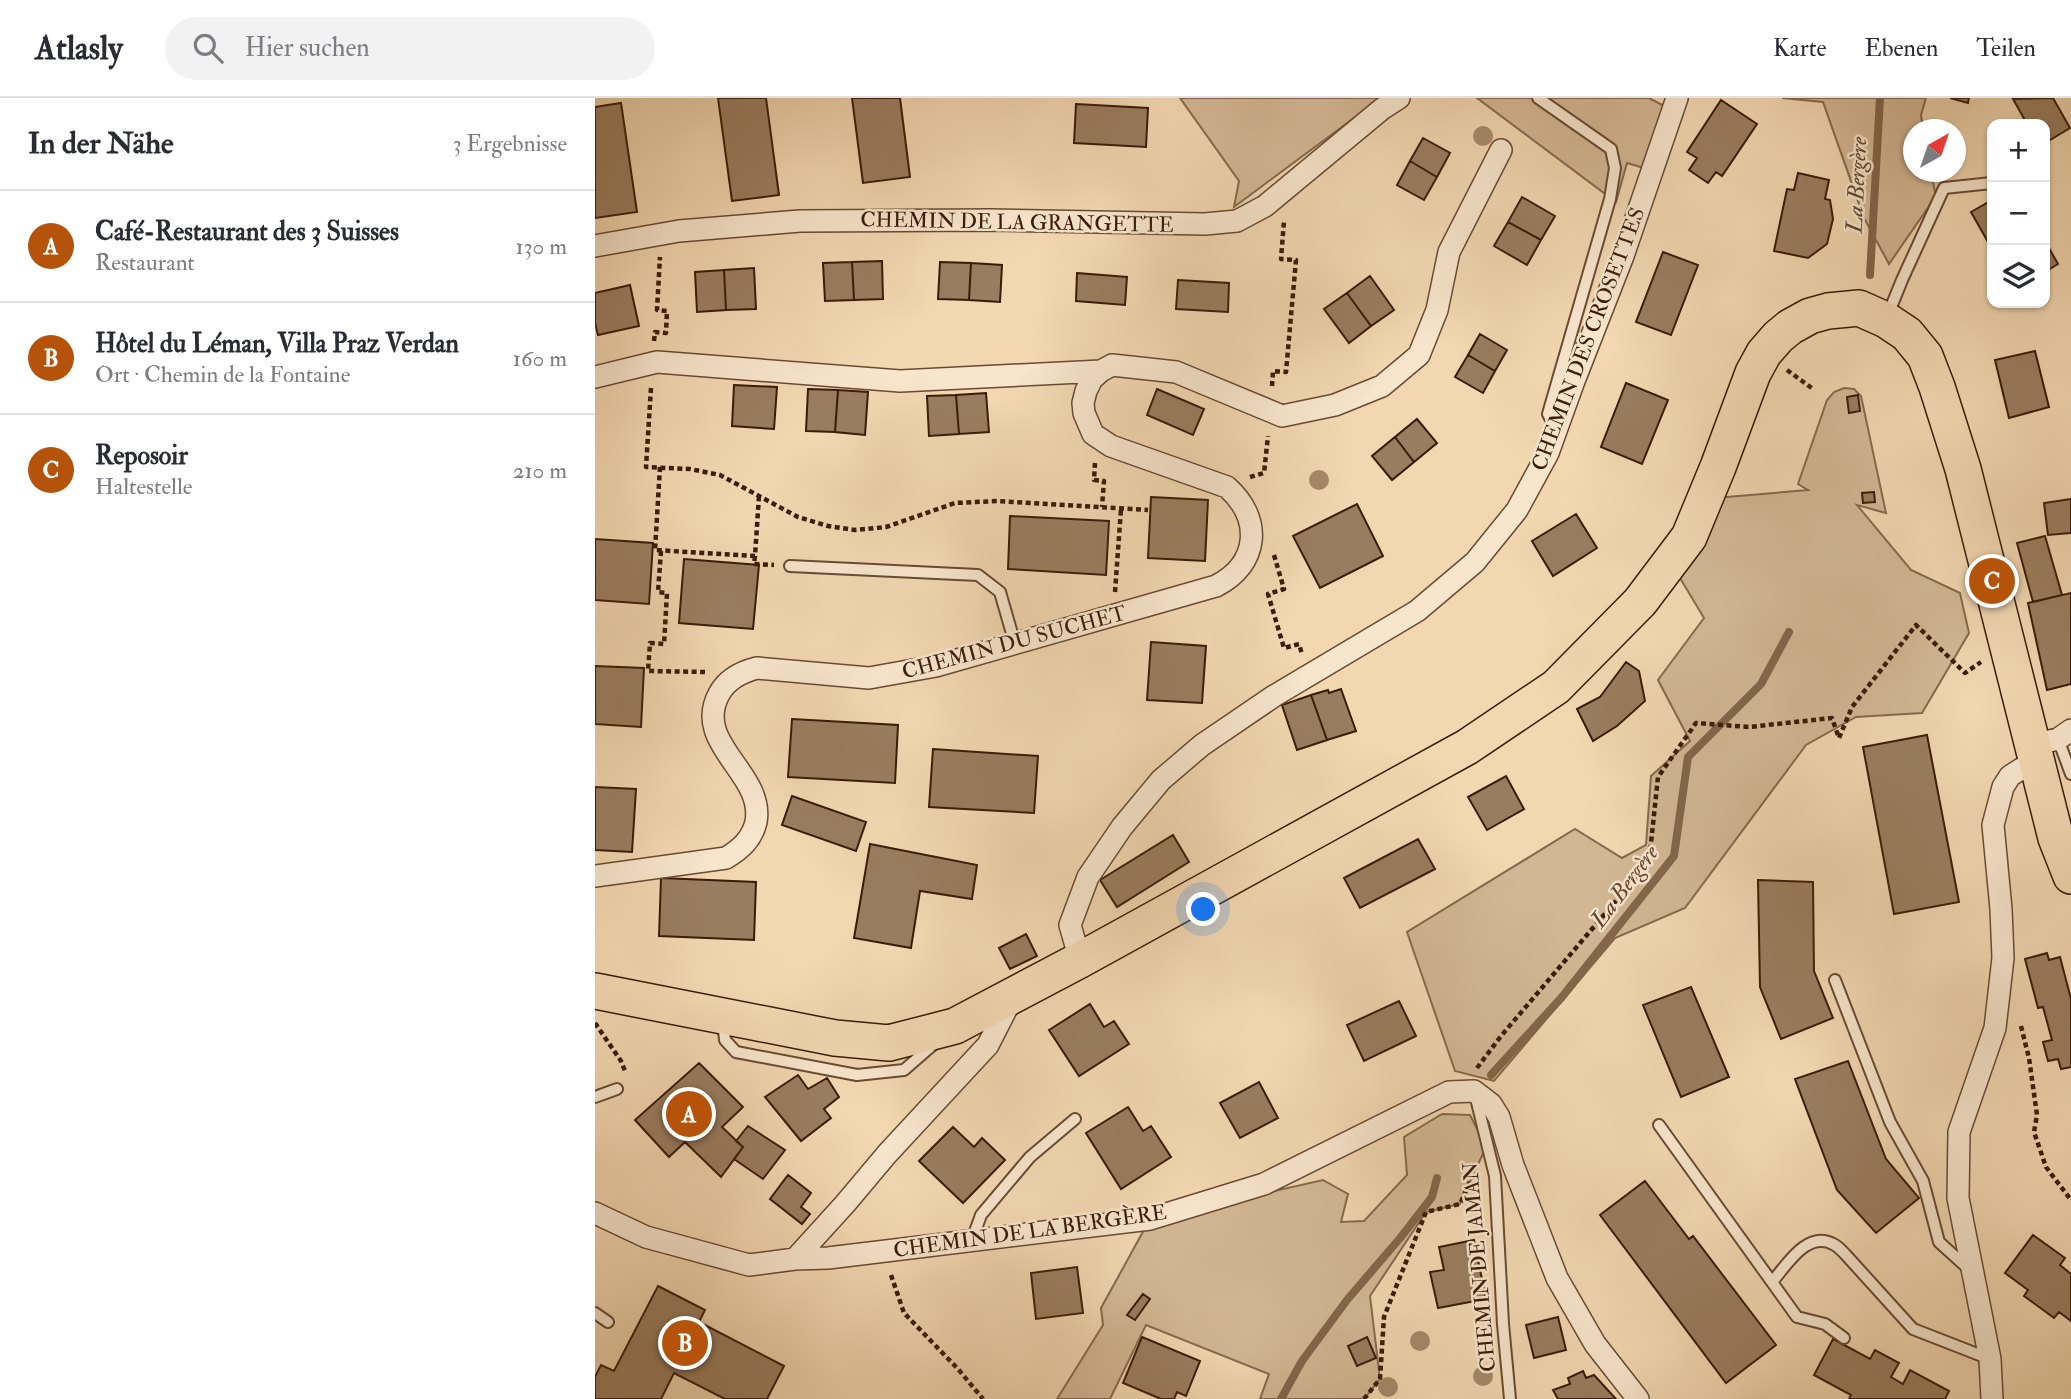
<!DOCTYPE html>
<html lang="de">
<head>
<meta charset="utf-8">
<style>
	:root { --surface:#fff; --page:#f2f2f3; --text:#2b2b33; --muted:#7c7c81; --line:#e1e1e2; --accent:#b45309 }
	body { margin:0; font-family:"IM FELL Double Pica",serif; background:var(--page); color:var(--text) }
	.controls { position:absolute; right:21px; top:21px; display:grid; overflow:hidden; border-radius:14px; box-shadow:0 2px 5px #0004 }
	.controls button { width:63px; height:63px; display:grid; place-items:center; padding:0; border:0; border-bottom:2px solid var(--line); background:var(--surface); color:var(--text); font:35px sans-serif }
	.compass { position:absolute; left:1308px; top:21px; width:63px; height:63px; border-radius:50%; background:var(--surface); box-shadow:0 2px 5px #0004; rotate:40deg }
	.you { position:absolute; left:609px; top:812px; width:24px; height:24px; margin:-18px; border:5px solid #fff; border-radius:50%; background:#1a73e8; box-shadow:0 0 0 10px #1a73e833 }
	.badge { display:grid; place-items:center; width:46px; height:46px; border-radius:50%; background:var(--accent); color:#fff; font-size:23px; font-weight:700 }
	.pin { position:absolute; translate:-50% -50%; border:4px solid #fff; box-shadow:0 2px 7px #0006 }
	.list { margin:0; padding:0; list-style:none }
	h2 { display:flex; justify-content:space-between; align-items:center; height:91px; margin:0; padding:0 28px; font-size:30px }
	h2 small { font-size:23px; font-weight:400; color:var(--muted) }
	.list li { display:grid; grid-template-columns:46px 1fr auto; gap:21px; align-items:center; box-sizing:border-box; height:112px; padding:0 28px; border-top:2px solid var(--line) }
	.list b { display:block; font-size:26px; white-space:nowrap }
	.list p { margin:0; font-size:23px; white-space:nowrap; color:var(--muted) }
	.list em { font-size:23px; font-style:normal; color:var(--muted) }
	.icon { flex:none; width:38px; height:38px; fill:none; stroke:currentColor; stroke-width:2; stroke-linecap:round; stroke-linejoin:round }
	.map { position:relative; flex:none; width:1476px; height:1301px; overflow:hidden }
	header { display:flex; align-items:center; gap:42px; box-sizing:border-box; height:98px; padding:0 35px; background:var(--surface); border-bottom:2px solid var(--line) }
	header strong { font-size:33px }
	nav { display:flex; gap:38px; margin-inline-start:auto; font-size:24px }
	.search { width:490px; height:63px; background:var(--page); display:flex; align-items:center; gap:18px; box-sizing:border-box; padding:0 24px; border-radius:38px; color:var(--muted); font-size:26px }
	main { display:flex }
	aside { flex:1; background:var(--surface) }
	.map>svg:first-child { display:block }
</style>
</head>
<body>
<header>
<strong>Atlasly</strong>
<div class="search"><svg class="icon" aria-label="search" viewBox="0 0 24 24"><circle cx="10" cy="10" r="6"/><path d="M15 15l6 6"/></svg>Hier suchen</div>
<nav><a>Karte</a><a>Ebenen</a><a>Teilen</a></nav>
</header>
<main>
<aside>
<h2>In der Nähe<small>3 Ergebnisse</small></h2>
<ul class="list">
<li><span class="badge">A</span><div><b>Café-Restaurant des 3 Suisses</b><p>Restaurant</p></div><em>130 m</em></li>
<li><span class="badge">B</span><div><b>Hôtel du Léman, Villa Praz Verdan</b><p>Ort · Chemin de la Fontaine</p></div><em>160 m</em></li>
<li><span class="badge">C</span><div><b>Reposoir</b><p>Haltestelle</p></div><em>210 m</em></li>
</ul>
</aside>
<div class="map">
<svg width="1476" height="1301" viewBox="0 0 1476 1301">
	<rect width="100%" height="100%" fill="#f2d7b1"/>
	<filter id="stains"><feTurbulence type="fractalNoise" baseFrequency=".00286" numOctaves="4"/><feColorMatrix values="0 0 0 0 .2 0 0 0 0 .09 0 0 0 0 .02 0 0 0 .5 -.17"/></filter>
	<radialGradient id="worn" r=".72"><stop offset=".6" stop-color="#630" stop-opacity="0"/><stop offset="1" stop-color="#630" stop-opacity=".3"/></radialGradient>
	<path fill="#d3b794" stroke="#866a4e" stroke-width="2" d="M585,0H786L639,109L644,83Z
		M882,0H1054L1071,9L1049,70L1032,65L1021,104Z
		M1187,0H1331L1326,17L1328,31L1318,32V74H1336L1341,98L1294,166L1269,120L1228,4Z
		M1249,290L1259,291L1266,298L1291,415L1262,407L1316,472L1365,495L1374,535L1327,615L1261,619L1211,647L1090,810L1020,840L899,983L860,973L812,834L980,731L1027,760L1051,747L1056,678L1095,643L1063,582L1109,520L1079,470L1120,400L1213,392L1203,386L1232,302L1239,294Z
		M847,1016L875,1017L891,1049L865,1106L831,1114L775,1198L785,1281L769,1301H665L674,1276L551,1227L515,1301H462L508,1227L506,1210L555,1121L728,1082L753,1096L746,1124L769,1123L812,1077L809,1039Z"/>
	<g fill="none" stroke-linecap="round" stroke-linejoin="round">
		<path stroke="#83664a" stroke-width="8" d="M1275,177L1285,0
			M896,977L967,899L1079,758L1093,659L1166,586L1194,534
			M686,1301L707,1263L752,1202L806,1139L837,1099L842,1080"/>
	</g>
	<path fill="#9a7d5f" stroke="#3a1c07" stroke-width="2" d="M123,0H171L184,97L137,103Z
		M257,0H305L315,79L268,85Z
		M1355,0H1374L1373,5Z
		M1458,0L1475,30L1450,45V26H1432L1418,1Z
		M1126,2L1162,26L1127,78L1121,74L1113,85L1094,72L1102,60L1092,54Z
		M26,5L42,114L0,120V9Z
		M481,6L553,10L551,49L479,45Z
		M828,40L855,55L842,79L815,63Z
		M815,63L842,79L829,102L802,87Z
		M1203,75L1234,82L1230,101L1235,102L1238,121L1232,146L1213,160L1179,153L1192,91L1199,92Z
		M927,99L960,118L946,142L913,124Z
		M1397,102V151L1376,114Z
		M913,124L946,142L932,167L899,148Z
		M1450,143L1463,166L1450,174Z
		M1068,154L1103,167L1076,237L1041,224Z
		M287,163L288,201L259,202L257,164Z
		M257,164L259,202L230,203L228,165Z
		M345,164L376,165L374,202L343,201Z
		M376,165L407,167L405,204L374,202Z
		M159,170L161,211L131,212L129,172Z
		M129,172L131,212L102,214L100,174Z
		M482,175L532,179L530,207L481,203Z
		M775,178L799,212L776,228L752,195Z
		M583,182L634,185L633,214L581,211Z
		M35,187L44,228L3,237L0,225V195Z
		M752,195L776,228L754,245L729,211Z
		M885,236L912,252L900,273L873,257Z
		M1440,253L1454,309L1414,320L1400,262Z
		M873,257L900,273L888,295L860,279Z
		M1031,285L1073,302L1047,366L1006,349Z
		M139,287L182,289L179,331L137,328Z
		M213,291L243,292L240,334L211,333Z
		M562,291L609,311L598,337L552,317Z
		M243,292L273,294L270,337L240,334Z
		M391,295L394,334L364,336L361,297Z
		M361,297L364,336L334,338L332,298Z
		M1263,297L1265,313L1254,315L1252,299Z
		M822,321L842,345L819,364L800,339Z
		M800,339L819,364L797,382L777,358Z
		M1279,394L1280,404L1268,405L1267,395Z
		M556,399L613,402L610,463L553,460Z
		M1476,401V435L1453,437L1449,405Z
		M762,406L788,458L725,490L698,438Z
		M981,416L1002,450L958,478L937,443Z
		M415,418L514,423L511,477L413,471Z
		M1450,438L1467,497L1438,504L1422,445Z
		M0,441L58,445L54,506L0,502Z
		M89,461L164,467L158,531L84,525Z
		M1476,495V586L1452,592L1433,505Z
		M556,544L611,548L607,605L552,602Z
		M1031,564L1044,573L1050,603L1022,628L998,643L982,611L1005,599Z
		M0,568L49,570L46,629L0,626Z
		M746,591L761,633L732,642L716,597L733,592L734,595Z
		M716,597L732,642L702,652L687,607Z
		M197,621L303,627L300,685L193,679Z
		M1332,637L1364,804L1299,816L1268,649Z
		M338,651L443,658L439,715L334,709Z
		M911,678L929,711L892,732L873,699Z
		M0,689L41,691L37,754L0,752Z
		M197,698L271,724L261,753L187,727Z
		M578,737L594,764L522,809L505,782Z
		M823,741L840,771L765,810L749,780Z
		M275,746L382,767L377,801L325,793L316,850L259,840Z
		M66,780L161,784L159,842L64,838Z
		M1163,782L1218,784L1219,873L1238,920L1186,941L1165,889Z
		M431,836L442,858L415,871L404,850Z
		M1452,855L1454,862L1465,859L1476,901V969L1466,971L1463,961L1453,963L1448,944L1457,942L1448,909L1443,910L1430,861Z
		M1096,889L1134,979L1086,999L1048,907Z
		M804,903L821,938L769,963L752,927Z
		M495,906L509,929L519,923L534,946L484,978L454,932Z
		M1253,963L1291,1061L1324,1100L1281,1135L1242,1092L1200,981Z
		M104,965L148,1009L127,1029L148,1049L126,1079L90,1044L74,1059L40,1022Z
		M203,977L213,991L232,980L244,999L229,1011L236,1020L206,1043L170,999Z
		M664,984L683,1020L645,1040L625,1005Z
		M533,1009L548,1033L556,1028L576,1059L526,1091L491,1035Z
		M153,1028L190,1052L168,1081L139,1061L148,1049L141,1043Z
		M358,1029L379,1049L387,1040L410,1062L368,1105L324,1063Z
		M193,1077L216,1095L206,1109L215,1116L207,1126L175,1101Z
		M1050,1083L1094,1141L1098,1138L1181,1247L1131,1285L1005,1117Z
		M1438,1137L1470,1160L1465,1167L1476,1176V1223L1464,1214L1459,1220L1429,1198L1433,1192L1410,1175Z
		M879,1142L891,1201L843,1210L835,1174L849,1172L844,1149Z
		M482,1169L488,1215L441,1221L436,1175Z
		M63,1188L110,1212L104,1224L189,1268L172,1301H130L79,1275L66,1301H0V1279L6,1267L19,1273Z
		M548,1196L555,1201L540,1222L532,1217Z
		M963,1219L971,1252L939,1260L931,1227Z
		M547,1239L605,1263L591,1298L582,1294L579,1301H566L528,1285Z
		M772,1239L781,1260L762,1268L753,1248Z
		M1238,1241L1275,1261L1280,1252L1304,1265L1296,1279L1308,1286L1315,1272L1354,1293L1350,1301H1254L1256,1297L1219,1277Z
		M988,1273L991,1280L999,1277L1021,1301H963L958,1292L975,1286L973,1280Z"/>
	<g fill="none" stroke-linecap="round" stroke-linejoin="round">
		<g stroke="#684b32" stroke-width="14">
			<path id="lane" d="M943,0L1016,51L1020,70L1015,101L953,316L961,331
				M1292,219L1307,182L1349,90L1397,85
				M195,468L383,477L405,494L420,546
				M1463,641L1476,676
				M1240,882L1295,1024L1328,1083L1344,1144L1376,1173
				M128,924L130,942L141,954L262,977L309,972L340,945
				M880,996L900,1078L908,1226L915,1301
				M0,999L22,991
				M1064,1027L1202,1219L1230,1226L1249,1240
				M377,1142L386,1117L435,1059L480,1021
				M1177,1184C1191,1168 1212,1132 1238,1146C1243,1148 1247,1153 1251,1157L1318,1231L1395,1261
				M0,1215L13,1224"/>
		</g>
		<g stroke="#684b32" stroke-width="24">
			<path id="street" d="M0,148L84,133L205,123L395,122L610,126L642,123L670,108L787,11L804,0
				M0,279L62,264L305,283L506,273
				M1437,647L1463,641L1476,632
				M0,778L131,760C146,751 157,741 161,724C170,675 97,646 124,596C132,581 146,574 162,570L274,580L341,568L621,488C664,466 668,421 632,389L516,348L498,336L489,315L488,305L491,293L497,281L506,273L517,267L581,274L687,318L740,307L787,288L824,257L842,212L854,154L906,52
				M485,862L475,827L493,779L527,729L566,682L607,647L679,598L822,513L880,464L922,412L953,355L979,283L1028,158L1082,0
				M0,1115L51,1139L154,1167L200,1161L233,1160L555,1121L669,1086L854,994L879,993L896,1006L904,1019L918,1067L962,1180L1000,1246L1043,1301
				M200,1161L250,1106L292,1056L393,947L417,900
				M1397,1301L1395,1261L1363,1100L1364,1034L1400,930L1408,860L1406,811L1398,727L1408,689L1415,678L1426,671L1442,666"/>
		</g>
		<g stroke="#3a1c07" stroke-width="38">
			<path id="primary" d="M0,893L240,940L294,945L360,928L485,862L872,649L961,589L1045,504L1094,439L1123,369L1158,275L1169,255L1183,239L1195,229L1215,218L1233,213L1264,210L1291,222L1312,236L1330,258L1342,289L1368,371L1461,740L1476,778"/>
		</g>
		<path stroke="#3a1c07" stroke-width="4.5" stroke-dasharray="5 3.5" stroke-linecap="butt" d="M59,243L60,234L71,235L72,213L62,212L65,159
			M1192,272L1218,291
			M677,288L678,273L691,274L701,162L686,161L689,123
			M56,290L51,369L95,371L125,377L203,419L233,428L260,432L291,429L360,405L403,403L553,412
			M500,365L499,382L509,383L507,409
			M65,369L60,452L160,458L164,398
			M655,379L669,375L673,338
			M66,453L63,494L72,495L69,546L55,545L53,573L110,574
			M679,457L689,491L673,496L689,550L704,546L707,556
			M160,458L159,466L179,467
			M520,494L526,411
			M0,925L26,963L30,973
			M1426,928L1434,960L1442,1017L1439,1034L1451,1069L1476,1102
			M882,970L906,938L1054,764L1063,679L1101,625L1154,629L1237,620L1244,640L1257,609L1321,527L1370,575L1386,564
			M296,1177L309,1215L363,1271L388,1301
			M769,1301L785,1281L789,1219L831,1114L865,1106L880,1073"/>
		<use href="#lane" stroke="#f7e5cc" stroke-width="10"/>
		<use href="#street" stroke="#f7e5cc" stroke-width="21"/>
		<use href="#primary" stroke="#f2d7b1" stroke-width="35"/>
	</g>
	<g fill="#a6896b">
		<circle cx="888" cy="38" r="10"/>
		<circle cx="724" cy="382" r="10"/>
		<circle cx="825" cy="1243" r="10"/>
		<circle cx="888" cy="1278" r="10"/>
		<circle cx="793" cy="1289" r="10"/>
	</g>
	<g text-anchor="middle" stroke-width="5" stroke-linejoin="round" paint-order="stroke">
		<g font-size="21" fill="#3a1c07" stroke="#f7e5cc">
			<text transform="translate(422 124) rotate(1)" y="7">CHEMIN DE LA GRANGETTE</text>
			<text transform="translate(993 241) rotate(-69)" y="7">CHEMIN DES CROSETTES</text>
			<text transform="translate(419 544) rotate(-15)" y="7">CHEMIN DU SUCHET</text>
			<text transform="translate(435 1133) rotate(-8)" y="7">CHEMIN DE LA BERGÈRE</text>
			<text transform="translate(884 1169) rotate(-95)" y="7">CHEMIN DE JAMAN</text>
		</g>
		<g font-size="23" font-style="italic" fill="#64472e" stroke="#f7e5cc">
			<text transform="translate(1261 87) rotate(-87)" y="8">La Bergère</text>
			<text transform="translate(1029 788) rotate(-53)" y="8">La Bergère</text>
		</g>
	</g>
	<rect width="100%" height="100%" filter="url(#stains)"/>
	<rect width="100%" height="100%" fill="url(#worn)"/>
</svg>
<div class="controls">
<button>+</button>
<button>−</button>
<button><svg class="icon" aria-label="layers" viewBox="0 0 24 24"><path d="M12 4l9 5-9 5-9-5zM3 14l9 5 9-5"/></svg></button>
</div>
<svg class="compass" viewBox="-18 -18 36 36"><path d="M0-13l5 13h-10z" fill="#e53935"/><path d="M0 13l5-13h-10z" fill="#7c7c81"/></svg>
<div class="you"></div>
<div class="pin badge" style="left:94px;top:1016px">A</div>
<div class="pin badge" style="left:90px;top:1245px">B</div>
<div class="pin badge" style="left:1397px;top:483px">C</div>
</div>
</main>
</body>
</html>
